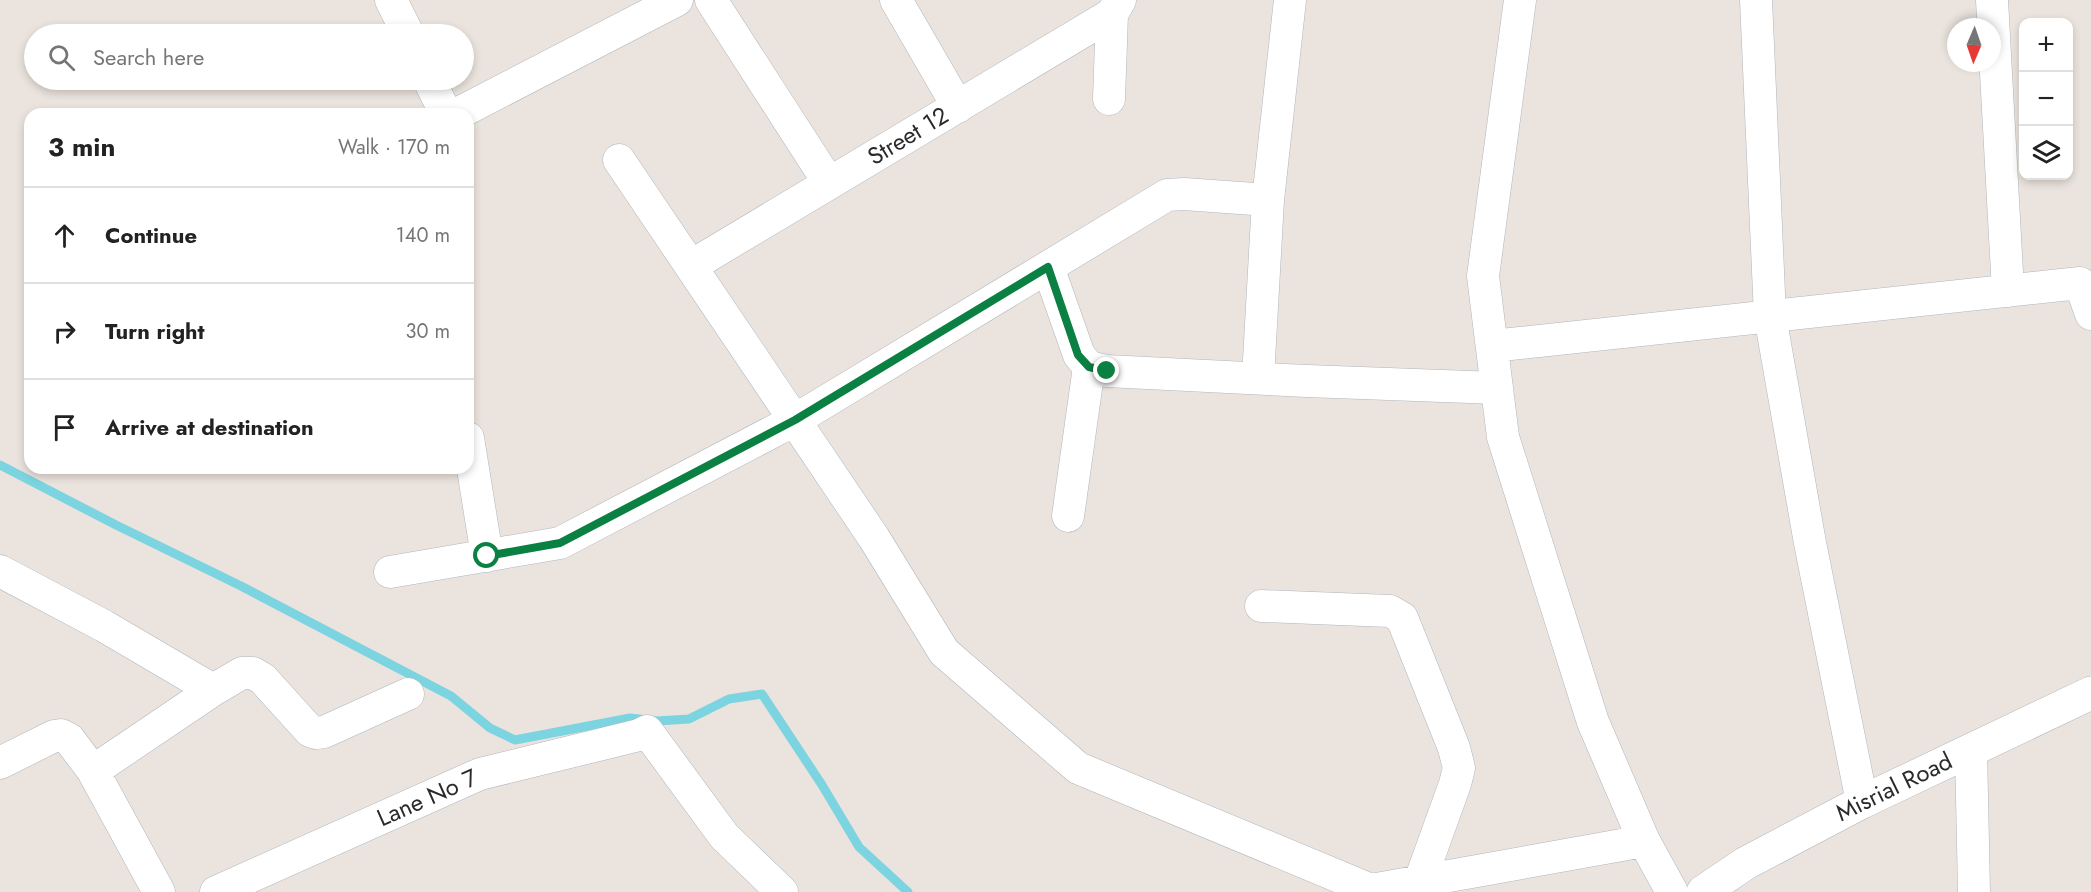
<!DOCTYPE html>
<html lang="en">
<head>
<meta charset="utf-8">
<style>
	:root { --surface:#fff; --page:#f6f6f6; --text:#222; --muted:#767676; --line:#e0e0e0 }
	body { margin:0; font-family:Jost,sans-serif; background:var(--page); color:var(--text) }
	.controls { position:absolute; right:18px; top:18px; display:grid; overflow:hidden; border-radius:12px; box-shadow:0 3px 9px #0003 }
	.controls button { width:54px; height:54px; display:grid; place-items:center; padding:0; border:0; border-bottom:2px solid var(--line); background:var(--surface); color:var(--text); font:30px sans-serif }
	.compass { position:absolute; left:1947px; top:18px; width:54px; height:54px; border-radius:50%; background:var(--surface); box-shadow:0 3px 9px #0003; rotate:182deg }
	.stop { position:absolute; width:18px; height:18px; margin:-14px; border:4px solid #0b8043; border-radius:50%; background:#fff }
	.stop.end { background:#0b8043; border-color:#fff; box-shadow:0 2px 6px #0008 }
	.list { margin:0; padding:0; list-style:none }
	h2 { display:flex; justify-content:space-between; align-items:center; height:78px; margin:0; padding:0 24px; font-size:26px }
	h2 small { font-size:20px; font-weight:400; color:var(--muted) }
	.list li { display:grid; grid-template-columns:39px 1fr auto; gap:18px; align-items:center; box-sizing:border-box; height:96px; padding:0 24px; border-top:2px solid var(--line) }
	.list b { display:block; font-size:22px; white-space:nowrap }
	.list em { font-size:20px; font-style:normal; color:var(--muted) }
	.icon { flex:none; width:33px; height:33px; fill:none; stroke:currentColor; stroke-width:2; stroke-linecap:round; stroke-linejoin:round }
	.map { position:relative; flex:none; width:2091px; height:892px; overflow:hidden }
	.search { position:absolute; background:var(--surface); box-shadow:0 3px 9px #0003; left:24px; top:24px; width:450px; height:66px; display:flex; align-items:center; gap:15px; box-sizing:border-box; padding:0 21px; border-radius:33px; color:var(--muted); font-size:22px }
	.panel { position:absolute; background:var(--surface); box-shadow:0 3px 9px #0003; left:24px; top:108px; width:450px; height:366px; border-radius:18px }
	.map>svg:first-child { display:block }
</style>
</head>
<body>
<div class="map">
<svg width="2091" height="892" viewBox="0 0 2091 892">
	<rect width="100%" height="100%" fill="#ebe4de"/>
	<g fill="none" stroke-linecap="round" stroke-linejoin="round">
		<path stroke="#7cd4e1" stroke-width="9" d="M0,465L116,525L241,586L451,696L490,728L515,740L630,718L657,721L689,719L729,699L762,694L822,785L859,847L908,892"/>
		<g stroke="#b1b5bc" stroke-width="33">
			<path id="street" d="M391,0L408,34
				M711,0L829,183
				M896,0L958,107
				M1520,0L1483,276L1503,437L1593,722L1644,841L1672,892
				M1756,0L1770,316L1810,543L1862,802
				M1992,0L2008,291
				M429,80L446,114
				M1109,99L1112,14
				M457,114L677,0
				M619,160L874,538L944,652L1078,768L1371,890L1644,841
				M691,266L1112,14L1120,0
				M1048,267L1079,355L1089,367L1107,371L1307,381L1497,388
				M1492,346L2080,283L2091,314
				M1258,378L1268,200L1290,0
				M468,438L487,556
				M1068,516L1089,367
				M0,571L104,626L213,690
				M390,572L560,543L795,420L1167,195L1184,194L1268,200
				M1261,606L1390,611L1402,618L1454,748L1459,768L1455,784L1420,881
				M1971,750L1974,892
				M0,763L54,736L61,735L69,739L93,771L159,892
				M93,771L213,690L242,673H253L263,679L310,731L316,733L324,732L408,694
				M216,892L480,774L639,735L647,731L724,836L782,892"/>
		</g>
		<g stroke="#b1b5bc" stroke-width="34">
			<path id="secondary" d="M1703,892L1746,863L1862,802L2091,693"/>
		</g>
		<use href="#street" stroke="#fff" stroke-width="32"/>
		<use href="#secondary" stroke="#fff" stroke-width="33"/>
	</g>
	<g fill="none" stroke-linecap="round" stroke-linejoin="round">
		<path stroke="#0b8043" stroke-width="8" d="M487,556L560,543L795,420L1048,267L1078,355L1089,367L1107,371"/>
	</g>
	<g text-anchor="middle" stroke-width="4.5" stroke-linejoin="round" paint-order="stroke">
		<g font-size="24" fill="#2a2a2a" stroke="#fff">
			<text transform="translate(908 136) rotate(-31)" y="8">Street 12</text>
			<text transform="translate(1894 787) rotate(-26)" y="8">Misrial Road</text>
			<text transform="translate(427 798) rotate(-24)" y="8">Lane No 7</text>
		</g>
	</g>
</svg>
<div class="controls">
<button>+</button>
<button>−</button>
<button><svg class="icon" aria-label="layers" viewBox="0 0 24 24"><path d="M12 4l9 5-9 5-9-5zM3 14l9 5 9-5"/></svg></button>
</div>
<svg class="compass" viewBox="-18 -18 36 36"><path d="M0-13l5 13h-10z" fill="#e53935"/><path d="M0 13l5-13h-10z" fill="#767676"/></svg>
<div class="stop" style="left:487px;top:556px"></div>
<div class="stop end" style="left:1107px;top:371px"></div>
<div class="search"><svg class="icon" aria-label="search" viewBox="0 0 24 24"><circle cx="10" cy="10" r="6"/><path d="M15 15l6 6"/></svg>Search here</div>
<section class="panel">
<h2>3 min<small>Walk · 170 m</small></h2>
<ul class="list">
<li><svg class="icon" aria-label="ahead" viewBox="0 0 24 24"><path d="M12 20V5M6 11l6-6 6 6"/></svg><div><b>Continue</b></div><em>140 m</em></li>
<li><svg class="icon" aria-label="right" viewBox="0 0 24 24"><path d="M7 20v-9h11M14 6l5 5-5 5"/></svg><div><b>Turn right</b></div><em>30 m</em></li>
<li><svg class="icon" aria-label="arrive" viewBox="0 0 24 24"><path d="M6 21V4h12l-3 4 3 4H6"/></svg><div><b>Arrive at destination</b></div></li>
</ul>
</section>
</div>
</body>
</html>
